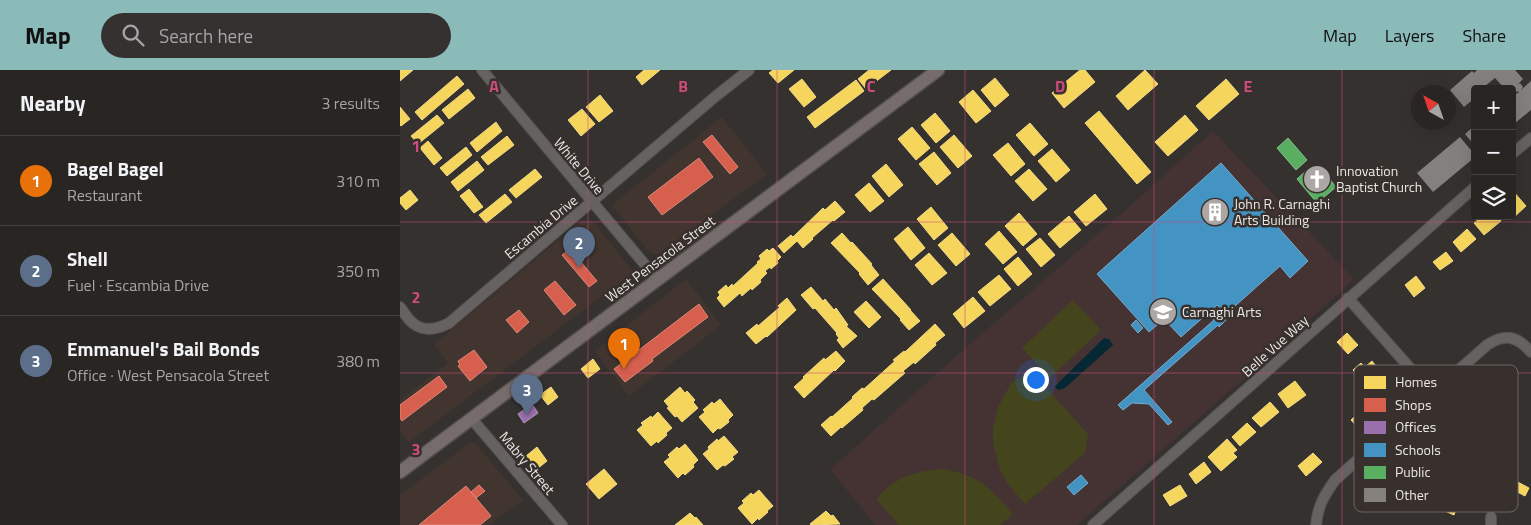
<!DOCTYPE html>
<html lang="en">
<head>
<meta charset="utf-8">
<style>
	:root { --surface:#282523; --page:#343130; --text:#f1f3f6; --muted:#a5a5a6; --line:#444241; --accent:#8bbbb9 }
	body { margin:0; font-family:"Titillium Web",sans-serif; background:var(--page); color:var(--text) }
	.controls { position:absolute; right:15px; top:15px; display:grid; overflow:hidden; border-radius:5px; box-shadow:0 5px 20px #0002 }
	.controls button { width:45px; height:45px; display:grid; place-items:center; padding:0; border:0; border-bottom:1px solid var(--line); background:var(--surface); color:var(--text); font:25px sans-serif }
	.compass { position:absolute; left:1011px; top:15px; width:45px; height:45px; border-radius:50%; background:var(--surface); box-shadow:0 5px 20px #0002; rotate:320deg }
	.you { position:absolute; left:635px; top:309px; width:18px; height:18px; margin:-12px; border:4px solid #fff; border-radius:50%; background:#1a73e8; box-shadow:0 0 0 8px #1a73e833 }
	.badge { display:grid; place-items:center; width:32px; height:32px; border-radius:50%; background:var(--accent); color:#fff; font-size:16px; font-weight:700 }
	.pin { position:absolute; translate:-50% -41px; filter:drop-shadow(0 1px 2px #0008) }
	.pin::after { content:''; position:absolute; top:26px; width:18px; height:15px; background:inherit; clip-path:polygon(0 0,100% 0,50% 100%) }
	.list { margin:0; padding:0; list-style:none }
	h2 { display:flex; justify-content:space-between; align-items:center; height:65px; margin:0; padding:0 20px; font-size:21px }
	h2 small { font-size:16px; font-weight:400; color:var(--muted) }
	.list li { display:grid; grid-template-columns:32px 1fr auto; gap:15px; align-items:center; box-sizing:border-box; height:90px; padding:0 20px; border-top:1px solid var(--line) }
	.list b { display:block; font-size:19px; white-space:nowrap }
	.list p { margin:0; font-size:16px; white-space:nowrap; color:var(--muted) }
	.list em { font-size:16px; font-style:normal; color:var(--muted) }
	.icon { flex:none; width:28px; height:28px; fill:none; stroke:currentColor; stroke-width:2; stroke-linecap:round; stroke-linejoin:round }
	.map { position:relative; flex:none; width:1131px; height:455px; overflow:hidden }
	header { display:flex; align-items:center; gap:30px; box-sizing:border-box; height:70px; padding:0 25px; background:var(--accent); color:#111 }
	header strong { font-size:24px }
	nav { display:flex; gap:28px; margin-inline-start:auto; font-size:18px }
	.search { width:350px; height:45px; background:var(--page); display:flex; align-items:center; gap:12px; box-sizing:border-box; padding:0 18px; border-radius:28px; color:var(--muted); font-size:19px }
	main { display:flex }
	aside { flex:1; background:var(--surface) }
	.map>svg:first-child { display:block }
</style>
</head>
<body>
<header>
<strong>Map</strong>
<div class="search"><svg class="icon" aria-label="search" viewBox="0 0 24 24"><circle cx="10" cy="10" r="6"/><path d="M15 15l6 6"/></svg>Search here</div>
<nav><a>Map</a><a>Layers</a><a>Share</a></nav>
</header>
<main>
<aside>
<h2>Nearby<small>3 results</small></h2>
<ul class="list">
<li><span class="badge" style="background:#e8710a">1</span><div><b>Bagel Bagel</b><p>Restaurant</p></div><em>310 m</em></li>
<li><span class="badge" style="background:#5c6f8a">2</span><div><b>Shell</b><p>Fuel · Escambia Drive</p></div><em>350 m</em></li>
<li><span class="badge" style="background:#5c6f8a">3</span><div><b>Emmanuel's Bail Bonds</b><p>Office · West Pensacola Street</p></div><em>380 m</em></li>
</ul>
</aside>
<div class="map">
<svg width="1131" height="455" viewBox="0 0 1131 455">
	<rect width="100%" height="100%" fill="#35312f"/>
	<path fill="#423530" d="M322,47L367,104L258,184L250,183L212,135Z
		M183,150L192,151L223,188L233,203L9,372L0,360V330L48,293L34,274Z
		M286,209L321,255L229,326L194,281Z
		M70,373H73L77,375L123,430L89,455H0V425Z"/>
	<path fill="#453334" d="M813,61L954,209L883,274L677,455H476L430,400L570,274L720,145Z"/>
	<path fill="#44441d" d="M673,230L701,260L650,308L622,278Z
		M631,301L688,364L685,383L625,434L608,414L600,400L593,374V357L599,335L611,313Z
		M544,399C579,405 591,419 613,444L600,455H499L477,430C479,424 483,422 487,418C504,404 523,400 544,399Z"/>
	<path fill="#052834" d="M704,268L709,269L713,275L665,318L659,320L654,317Z"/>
	<path fill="#f6d55c" stroke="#f3da85" d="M0,0H13L0,11Z
		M244,0H260L242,15L236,7Z
		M373,0H394L378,13L369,3Z
		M469,0H491L466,19L458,9Z
		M680,0H685L695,12L664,38L652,23Z
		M745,0L758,14L728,40L716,26Z
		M57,6L64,14L22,50L15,42Z
		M595,8L609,25L595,37L581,20Z
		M402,9L416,27L404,37L389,19Z
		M826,9L839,24L809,50L796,36Z
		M456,10L464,21L415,58L407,47Z
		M68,19L75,28L49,49L42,40Z
		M573,20L591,41L576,53L559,32Z
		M200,25L213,41L199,52L186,37Z
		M0,37L10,49L1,56L0,55Z
		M182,39L195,54L181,66L168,50Z
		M699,41L751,102L737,114L685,53Z
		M535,43L550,61L536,73L521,55Z
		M37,45L44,53L18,74L11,66Z
		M785,45L798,60L768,86L755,72Z
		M96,52L102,61L77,82L70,73Z
		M630,53L648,74L634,86L616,65Z
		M512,57L530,78L516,90L498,69Z
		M554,65L572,86L558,98L540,77Z
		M107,66L114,75L88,95L81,87Z
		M28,71L42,88L34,95L20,78Z
		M608,73L625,94L611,106L593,85Z
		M66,77L72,85L47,106L40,98Z
		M652,79L670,100L656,112L638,91Z
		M534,82L551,103L537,115L519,94Z
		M77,91L84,100L58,121L51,112Z
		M486,94L503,115L489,127L472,106Z
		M135,99L142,107L116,128L109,120Z
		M629,99L647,119L633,131L615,111Z
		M469,113L484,131L470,142L455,125Z
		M69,119L83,137L74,143L60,126Z
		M10,120L18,130L6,140L0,133V128Z
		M1113,121L1126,136L1112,149L1110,146H1112Z
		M105,124L112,132L86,153L79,145Z
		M695,124L707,139L686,156L674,142Z
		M435,131L445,142L434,151L433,150L412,168L413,169L403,178L397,171L384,183L378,176L391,165L393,167L423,138L425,140Z
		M531,137L548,158L534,170L517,149Z
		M619,143L637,164L623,176L605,156Z
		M669,146L681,160L660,178L648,164Z
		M1083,146H1097L1101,151L1084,165L1074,153Z
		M508,157L525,178L511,190L494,169Z
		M1067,159L1076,169L1061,182L1053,172Z
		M599,161L617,182L603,194L585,174Z
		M442,163L451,173L452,172L472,194L471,195L479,205L468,215L459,204L460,203L431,173Z
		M552,163L570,184L556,196L538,175Z
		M640,168L655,185L641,197L626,179Z
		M373,178L381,187L377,191L378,193L371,199L370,197L365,201L367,203L360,210L361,212L352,220L351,218L342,226L340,223L324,237L317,228L320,225L318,222L326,215L328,218L332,214L333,216L358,193L357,192L361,189L359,186L367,179L369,181Z
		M1046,182L1053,191L1040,200L1033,192Z
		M529,183L547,203L532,215L515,195Z
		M618,187L632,204L618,216L604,199Z
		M599,205L611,219L590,236L578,222Z
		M1016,206L1025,218L1014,227L1005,215Z
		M483,209L511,240H510L520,251L509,260L500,250L501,249L472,219Z
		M411,217L423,231L425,229L434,240L436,238L448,255L446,256L457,266L443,278L437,270L439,268L436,264L437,263L415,238L413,239L401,225Z
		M573,227L585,241L564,258L553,244Z
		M387,228L396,240L367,267L366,266L356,274L346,263L357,254L358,256L380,237L378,236Z
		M466,231L481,247L469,258L454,242Z
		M535,254L545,265L535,273L536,275L515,294L514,292L503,301L505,303L474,330L472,329L462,338L463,340L442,358L441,357L431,366L421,355L431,346L432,347L453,328L452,327L462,318L464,319L495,291L493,290L504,281L505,282Z
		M947,263L958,275L948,284L937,272Z
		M436,281L445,291L435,301L434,300L404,328L394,317L404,308L403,307L424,288L425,290Z
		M193,289L200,299L188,308L181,299Z
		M972,291L979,300L964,313L953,300L961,293L965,297Z
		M895,311L906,325L888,338L878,324Z
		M151,317L158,327L148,335L140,325Z
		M280,317L285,323L287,321L295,330L293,332L298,338L282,352L277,346L275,347L267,338L269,337L264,331Z
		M320,329L333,345L328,350L329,352L320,359L318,358L313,363L299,347L305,342L303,340L312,332L314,334Z
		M870,332L879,342L861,357L852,348Z
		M960,341L969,350L959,359L951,350Z
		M258,342L272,358L266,363L267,365L258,373L257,371L251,376L237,360L243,355L241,353L251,346L252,348Z
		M847,353L856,362L840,376L832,367Z
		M324,366L338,382L332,387L334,389L325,396L323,395L317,400L303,384L309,379L308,377L317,369L318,371Z
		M827,369L837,380L833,383L837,387L821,401L808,387Z
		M285,374L298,390L293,395L294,397L285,405L283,403L278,408L264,392L270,387L268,385L277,377L279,379Z
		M137,377L147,391L137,399L126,386Z
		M913,383L922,392L906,406L898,396Z
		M804,392L811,402L796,414L789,404Z
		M204,399L217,414L199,429L186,414Z
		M1112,409L1129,418L1125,426L1108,417Z
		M780,415L787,426L770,436L763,425Z
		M359,420L373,436L367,441L368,442L359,450L358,448L352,454L338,438L344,433L342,431L351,423L353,425Z
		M1052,421L1061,425L1054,445L1045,441Z
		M426,441L431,446L433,445L440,454L411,455L410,454Z
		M290,443L295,448L296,447L303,455H275Z"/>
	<path fill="#d6604d" stroke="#dd887b" d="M312,65L338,97L330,104L303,72Z
		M299,88L313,107L262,145L248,127Z
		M170,179L197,211L189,217L162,185Z
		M155,211L176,235L164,245L144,220Z
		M299,234L308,247L252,289L253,291L225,312L214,299Z
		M119,240L129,252L117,263L106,250Z
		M74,280L87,297L70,311L58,296L60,295L58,291Z
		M39,306L47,317L2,351L0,348V335Z
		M79,415L85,421L76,428L71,422Z
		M66,416L91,446L80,455H19Z"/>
	<path fill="#9970ab" stroke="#b294bc" d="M132,334L138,343L124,353L118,344Z"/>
	<path fill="#4393c3" stroke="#76accd" d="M821,93L908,191L890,208L880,196L826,244L817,235L781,267L764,249L749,262L697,204Z
		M814,237L826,250L819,257L818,255L744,320L772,352L768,355L749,334L732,333L723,340L718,335L814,250L808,243Z
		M736,250L743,258L738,263L731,255Z
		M681,405L688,413L674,425L667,417Z"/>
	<path fill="#5aae61" stroke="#86bf89" d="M888,68L907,90L896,100L877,78Z
		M919,96L936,117L917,133L897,109L907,100L910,104Z"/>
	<path fill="#84807e" d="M1077,0H1115L1123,9L1117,15L1120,13L1123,17L1121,20L1131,11V40L1114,54L1115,56L1112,59V27L1119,22L1118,21L1114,24L1112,20L1115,18L1114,16L1111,19H1105L1095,8L1085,16L1086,18L1085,19H1075V28L1064,37L1050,20L1072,1L1074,3Z
		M1073,57L1075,59V76L1065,64Z
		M1060,67L1075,85V87L1033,122L1017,103Z"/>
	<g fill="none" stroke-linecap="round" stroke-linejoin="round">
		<g stroke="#524f4d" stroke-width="12">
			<path id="minor" d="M82,0L257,209
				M1112,84L1131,68
				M948,228L1033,324
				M0,237C4,242 8,250 14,254C25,262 38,259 49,253L316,26L349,0
				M71,348L162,455
				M1091,447V455
				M693,455L1075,117
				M916,455C918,435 924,426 935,410L1087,275C1105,263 1117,266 1131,282"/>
		</g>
		<g stroke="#524f4d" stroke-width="15">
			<path id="major" d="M0,402L538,0"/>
		</g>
		<use href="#minor" stroke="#656261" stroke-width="10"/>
		<use href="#major" stroke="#766c6b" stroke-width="12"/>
	</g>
	<path fill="none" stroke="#cc4c7e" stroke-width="1" stroke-opacity="0.55" d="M188,0V455M377,0V455M565,0V455M754,0V455M942,0V455M0,152H1131M0,303H1131"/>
	<defs>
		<g id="church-disc" transform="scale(1.4375)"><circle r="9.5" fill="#aca7a5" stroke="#37302d"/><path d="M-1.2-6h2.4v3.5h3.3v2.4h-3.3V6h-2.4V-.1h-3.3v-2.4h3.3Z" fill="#fff"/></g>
		<g id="building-disc" transform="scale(1.4375)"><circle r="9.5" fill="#aca7a5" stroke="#37302d"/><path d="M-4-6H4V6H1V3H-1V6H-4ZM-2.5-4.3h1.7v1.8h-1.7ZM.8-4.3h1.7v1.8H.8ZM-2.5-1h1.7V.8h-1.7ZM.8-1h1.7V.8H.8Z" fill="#fff"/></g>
		<g id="university-disc" transform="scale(1.4375)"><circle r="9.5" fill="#aca7a5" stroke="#37302d"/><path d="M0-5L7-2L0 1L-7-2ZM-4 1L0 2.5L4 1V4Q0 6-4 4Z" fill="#fff"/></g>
	</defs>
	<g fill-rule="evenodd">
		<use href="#church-disc" x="917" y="109"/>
		<use href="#building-disc" x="815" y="142"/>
		<use href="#university-disc" x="763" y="242"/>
	</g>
	<g text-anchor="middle" stroke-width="5" stroke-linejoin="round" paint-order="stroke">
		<g font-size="14" fill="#ece7e5" stroke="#37302d">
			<text transform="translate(179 96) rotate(50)" y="5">White Drive</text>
			<text transform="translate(141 157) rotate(-40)" y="5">Escambia Drive</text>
			<text transform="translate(260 189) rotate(-37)" y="5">West Pensacola Street</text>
			<text transform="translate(875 276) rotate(-42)" y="5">Belle Vue Way</text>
			<text transform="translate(127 393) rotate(50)" y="5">Mabry Street</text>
		</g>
		<g font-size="14" fill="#ece7e5" stroke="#37302d" text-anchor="start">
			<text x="936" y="106">Innovation<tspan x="936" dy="16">Baptist Church</tspan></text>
			<text x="834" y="139">John R. Carnaghi<tspan x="834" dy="16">Arts Building</tspan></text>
			<text x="782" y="247">Carnaghi Arts</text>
		</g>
	</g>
	<rect x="954" y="295" width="164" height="147" rx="8" fill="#37302d" stroke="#6d6764" stroke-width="1"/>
	<rect x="964" y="306" width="22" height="13" fill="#f6d55c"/>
	<rect x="964" y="328" width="22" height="14" fill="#d6604d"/>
	<rect x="964" y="351" width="22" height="13" fill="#9970ab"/>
	<rect x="964" y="373" width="22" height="14" fill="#4393c3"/>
	<rect x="964" y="396" width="22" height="13" fill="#5aae61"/>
	<rect x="964" y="418" width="22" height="14" fill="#84807e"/>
	<g font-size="14" fill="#ece7e5">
		<text x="995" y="317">Homes</text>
		<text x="995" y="340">Shops</text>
		<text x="995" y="362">Offices</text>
		<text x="995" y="385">Schools</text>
		<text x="995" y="407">Public</text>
		<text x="995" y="430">Other</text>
	</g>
	<g font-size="16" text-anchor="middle" font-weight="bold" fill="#cc4c7e" stroke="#37302d" stroke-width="5" stroke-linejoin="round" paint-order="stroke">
		<text x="94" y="22">A</text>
		<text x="283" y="22">B</text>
		<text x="471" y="22">C</text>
		<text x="660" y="22">D</text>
		<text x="848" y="22">E</text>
		<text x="16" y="82">1</text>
		<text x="16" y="233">2</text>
		<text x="16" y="385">3</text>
	</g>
</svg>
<div class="controls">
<button>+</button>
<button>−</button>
<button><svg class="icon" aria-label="layers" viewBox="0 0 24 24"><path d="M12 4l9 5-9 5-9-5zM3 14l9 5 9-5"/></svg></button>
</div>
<svg class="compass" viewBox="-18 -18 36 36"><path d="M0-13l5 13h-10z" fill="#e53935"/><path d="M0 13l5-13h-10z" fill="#a5a5a6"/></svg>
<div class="you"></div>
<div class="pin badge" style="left:224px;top:299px;background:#e8710a">1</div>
<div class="pin badge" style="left:179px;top:198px;background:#5c6f8a">2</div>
<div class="pin badge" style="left:127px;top:345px;background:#5c6f8a">3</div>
</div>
</main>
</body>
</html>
